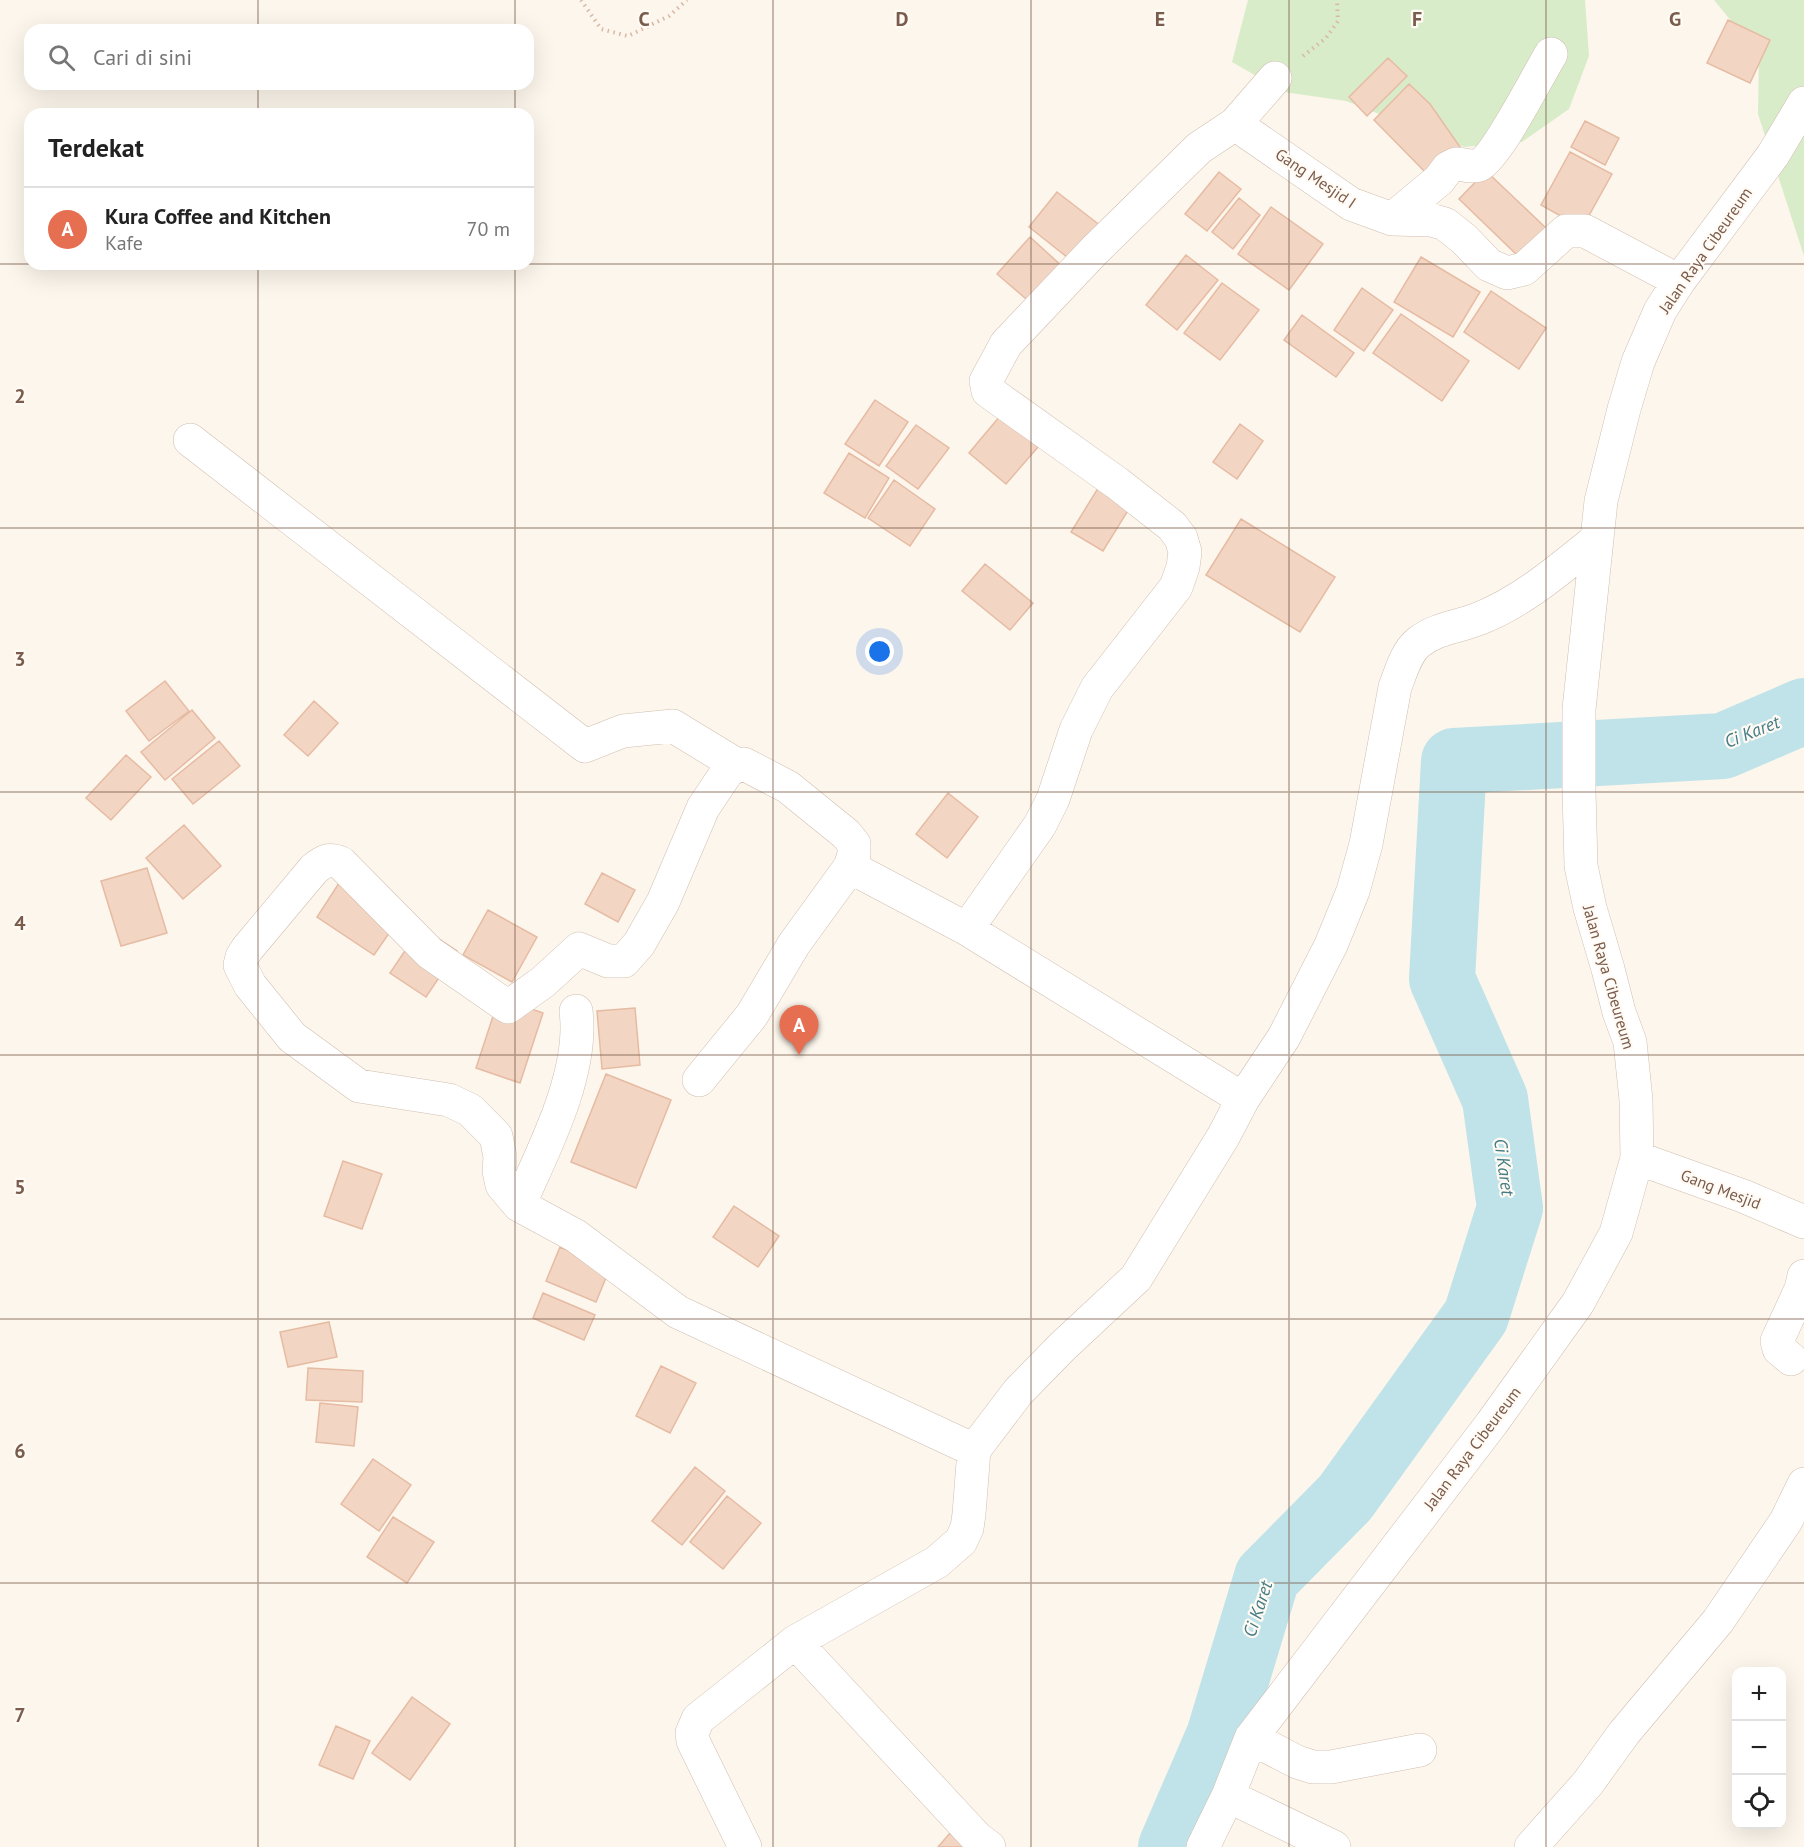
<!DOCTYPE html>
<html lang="id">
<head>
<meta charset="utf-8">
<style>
	:root { --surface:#fff; --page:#f2f2f2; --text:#222; --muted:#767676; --line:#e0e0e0; --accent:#e76f51 }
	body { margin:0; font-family:"PT Sans",sans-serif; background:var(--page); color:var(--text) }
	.controls { position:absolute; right:18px; bottom:18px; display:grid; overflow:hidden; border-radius:12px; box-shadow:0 6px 24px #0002 }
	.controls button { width:54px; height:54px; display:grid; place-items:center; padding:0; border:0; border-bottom:2px solid var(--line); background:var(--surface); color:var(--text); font:30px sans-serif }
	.you { position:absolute; left:880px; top:652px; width:21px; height:21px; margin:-15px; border:4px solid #fff; border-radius:50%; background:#1a73e8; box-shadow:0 0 0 9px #1a73e833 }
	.badge { display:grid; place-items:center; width:39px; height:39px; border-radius:50%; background:var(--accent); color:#fff; font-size:20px; font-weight:700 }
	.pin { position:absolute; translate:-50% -50px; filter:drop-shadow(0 2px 3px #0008) }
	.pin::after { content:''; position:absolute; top:32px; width:21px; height:18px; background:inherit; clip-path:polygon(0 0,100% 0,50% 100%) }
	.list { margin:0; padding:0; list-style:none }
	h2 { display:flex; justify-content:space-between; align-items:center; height:78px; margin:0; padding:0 24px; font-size:26px }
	h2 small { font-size:20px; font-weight:400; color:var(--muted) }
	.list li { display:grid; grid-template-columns:39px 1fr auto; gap:18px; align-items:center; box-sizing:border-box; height:84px; padding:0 24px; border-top:2px solid var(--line) }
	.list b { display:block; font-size:22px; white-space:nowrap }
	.list p { margin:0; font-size:20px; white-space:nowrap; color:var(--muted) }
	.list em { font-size:20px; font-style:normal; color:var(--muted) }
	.icon { flex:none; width:33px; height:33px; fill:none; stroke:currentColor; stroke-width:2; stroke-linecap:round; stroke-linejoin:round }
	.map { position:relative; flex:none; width:1804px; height:1847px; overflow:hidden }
	.search { position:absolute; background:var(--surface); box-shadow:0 6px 24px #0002; left:24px; top:24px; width:510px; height:66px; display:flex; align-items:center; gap:15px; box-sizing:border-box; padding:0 21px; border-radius:18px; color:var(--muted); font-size:22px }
	.panel { position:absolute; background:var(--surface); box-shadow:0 6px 24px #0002; left:24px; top:108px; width:510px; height:162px; border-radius:18px }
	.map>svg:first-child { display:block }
</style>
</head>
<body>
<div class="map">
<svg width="1804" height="1847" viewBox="0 0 1804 1847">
	<rect width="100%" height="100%" fill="#fdf6ec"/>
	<path fill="#d8ecc9" d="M1248,0H1585L1589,56L1569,109L1522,142L1464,147L1346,101L1284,92L1232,62Z
		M1714,0H1804V256L1758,114L1759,55Z"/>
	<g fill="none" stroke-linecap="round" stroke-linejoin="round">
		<path stroke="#bfe3e8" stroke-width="66" d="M1171,1847L1219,1736L1267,1577L1345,1498L1476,1316L1510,1208L1495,1099L1442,979L1454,761L1723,746L1804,711"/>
	</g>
	<path fill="#f3d5c3" stroke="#e6bba3" stroke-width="1.5" d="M1728,20L1770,40L1750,83L1707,63Z
		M1388,58L1407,76L1367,116L1349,97Z
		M1409,84L1430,104L1460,147L1430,177L1374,120Z
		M1585,121L1619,138L1605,165L1571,147Z
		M1570,152L1612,174L1582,228L1541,205Z
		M1486,171L1547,229L1519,257L1459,199Z
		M1219,172L1241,189L1207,231L1185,214Z
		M1057,192L1101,226L1072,261L1029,227Z
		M1239,198L1260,215L1233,249L1212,232Z
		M1271,207L1323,244L1289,290L1238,254Z
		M1030,237L1064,268L1032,304L997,274Z
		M1186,255L1218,280L1177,330L1146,305Z
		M1421,257L1480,292L1453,337L1394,302Z
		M1222,283L1259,310L1220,360L1184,333Z
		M1362,288L1393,310L1364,351L1334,330Z
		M1491,291L1546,328L1519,369L1464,332Z
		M1401,314L1469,361L1442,401L1373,353Z
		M1302,315L1354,353L1336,377L1284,340Z
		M875,400L908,422L879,466L845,444Z
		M1000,416L1038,447L1006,484L969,453Z
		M1240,424L1263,441L1237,479L1213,462Z
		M916,425L949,448L918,489L886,466Z
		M849,453L889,478L865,518L824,493Z
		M894,480L935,509L910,546L868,518Z
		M1100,485L1132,504L1103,551L1071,532Z
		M1241,519L1335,577L1300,632L1206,575Z
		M985,564L1033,603L1010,630L962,591Z
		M165,681L189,711L149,741L126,711Z
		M314,701L338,723L308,756L284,735Z
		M192,710L215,738L165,780L141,752Z
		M219,741L240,766L193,804L172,779Z
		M126,755L151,777L111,820L86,798Z
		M948,793L978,817L947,858L916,834Z
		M184,825L221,866L183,899L146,858Z
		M147,868L167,933L121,946L101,881Z
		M602,873L635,890L618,922L585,904Z
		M341,880L399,919L374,955L317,917Z
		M488,910L537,937L512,982L463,955Z
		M421,927L457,951L426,997L390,973Z
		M499,998L543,1013L520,1083L476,1068Z
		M635,1008L640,1065L602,1069L597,1011Z
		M606,1074L671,1100L636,1188L571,1162Z
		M343,1161L382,1174L362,1229L324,1216Z
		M734,1206L779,1236L758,1267L713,1237Z
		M560,1247L610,1268L596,1302L546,1281Z
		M543,1293L595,1315L584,1340L533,1318Z
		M329,1322L337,1357L288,1367L280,1332Z
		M661,1366L696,1383L670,1433L636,1416Z
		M308,1368L363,1371L362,1402L306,1400Z
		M320,1403L358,1407L354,1446L316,1442Z
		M373,1459L411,1485L379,1531L341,1504Z
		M695,1467L725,1491L682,1545L652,1521Z
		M727,1496L761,1523L723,1569L690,1542Z
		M393,1517L434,1542L407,1583L367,1557Z
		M412,1697L450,1724L410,1780L372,1753Z
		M336,1726L370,1741L353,1779L319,1765Z
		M950,1833L966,1847H938Z"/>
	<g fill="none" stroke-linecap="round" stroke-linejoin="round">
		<g stroke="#d1beb0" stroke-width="34">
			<path id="minor" d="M1235,124L1351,204L1392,219L1431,220L1445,224L1464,239L1489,265L1507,273L1524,269L1566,231H1585L1679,281
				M1392,219L1439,180L1448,168L1456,164C1463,164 1472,168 1479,165C1497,157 1538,75 1551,54
				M190,440L585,746L623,731L673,726L737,765
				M967,929L1040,825L1053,799L1076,730L1097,688L1176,587L1183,567L1185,552L1181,538L1172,526L1117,483L988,391L986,381L1006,344L1094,251L1199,148L1235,124L1275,78
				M699,1080L752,1015L794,944L850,867
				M1637,1158L1743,1196L1804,1222
				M519,1205C544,1149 584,1073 576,1011
				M1791,1359L1779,1349L1777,1341L1801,1289L1804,1276
				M974,1450L678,1312L576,1236L519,1205L502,1185L499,1171L500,1157L496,1136L470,1110L449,1100L359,1086L292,1037L250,985L240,965L242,957L247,949L314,869C324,861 328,858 341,863L430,953L508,1007L543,982L579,949L608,961H624L639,944L663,902L703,808L727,772L737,765L744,764L788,787L846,834L854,844V854L850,867L967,929L1243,1099
				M795,1642L977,1838L989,1847
				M1251,1738L1297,1762L1313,1767H1331L1420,1750
				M1228,1796L1334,1847
				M745,1847L693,1741L692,1733L698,1719L795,1642L937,1562L961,1541L967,1528L969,1514L974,1450L1018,1392L1062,1347L1136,1278L1223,1137L1243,1099L1284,1037L1331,945L1353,891L1366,844L1395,687C1401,672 1406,652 1419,642C1437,628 1458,627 1478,619C1522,602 1560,569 1596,540
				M1203,1847L1228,1796L1251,1738L1492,1423L1578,1303L1616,1233L1637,1158L1636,1100L1630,1042L1619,1012L1608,969L1590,908L1581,866L1579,791V709L1601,501L1624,409L1638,362L1660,311L1679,281L1773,155L1804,103
				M1531,1847L1588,1783L1624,1733L1718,1621L1786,1521L1804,1484"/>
		</g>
		<path stroke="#d9b8a5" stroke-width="4" stroke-dasharray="1.5 4.5" stroke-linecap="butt" d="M581,0L601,29L628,36L669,16L687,0
			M1303,56L1326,38L1338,21L1337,0"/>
		<use href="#minor" stroke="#fff" stroke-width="33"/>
	</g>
	<path fill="none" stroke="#7a5c4d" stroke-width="1.5" stroke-opacity="0.55" d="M258,0V30M515,0V30M773,0V1847M1031,0V1847M1289,0V1847M1546,0V1847M258,84V114M515,84V114M0,264H30M258,264V1847M515,264V1847M528,264H1804M0,528H1804M0,792H1804M0,1055H1804M0,1319H1804M0,1583H1804"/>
	<g text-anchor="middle" stroke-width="4.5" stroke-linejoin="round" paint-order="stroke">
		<g font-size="16" fill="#7a5c4d" stroke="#fffaf3">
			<text transform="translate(1316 178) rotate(34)" y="6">Gang Mesjid I</text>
			<text transform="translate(1705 250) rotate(-55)" y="6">Jalan Raya Cibeureum</text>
			<text transform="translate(1609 977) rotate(74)" y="6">Jalan Raya Cibeureum</text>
			<text transform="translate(1721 1189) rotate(21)" y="6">Gang Mesjid</text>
			<text transform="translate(1472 1448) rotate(-53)" y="6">Jalan Raya Cibeureum</text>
		</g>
		<g font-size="18" font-style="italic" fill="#437c86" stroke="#fffaf3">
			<text transform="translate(1752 732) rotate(-22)" y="6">Ci Karet</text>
			<text transform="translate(1504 1167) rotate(82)" y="6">Ci Karet</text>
			<text transform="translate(1258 1609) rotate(-72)" y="6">Ci Karet</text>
		</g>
	</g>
	<g font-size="20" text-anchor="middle" font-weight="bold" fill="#7a5c4d" stroke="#fffaf3" stroke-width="4.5" stroke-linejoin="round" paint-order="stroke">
		<text x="644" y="26">C</text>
		<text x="902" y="26">D</text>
		<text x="1160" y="26">E</text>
		<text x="1417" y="26">F</text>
		<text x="1675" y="26">G</text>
		<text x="20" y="403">2</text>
		<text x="20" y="666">3</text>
		<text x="20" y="930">4</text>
		<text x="20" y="1194">5</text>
		<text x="20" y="1458">6</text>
		<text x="20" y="1722">7</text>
	</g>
</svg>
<div class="controls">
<button>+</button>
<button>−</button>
<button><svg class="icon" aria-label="locate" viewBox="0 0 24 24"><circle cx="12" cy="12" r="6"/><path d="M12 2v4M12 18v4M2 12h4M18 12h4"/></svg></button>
</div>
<div class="you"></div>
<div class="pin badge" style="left:799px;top:1055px">A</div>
<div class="search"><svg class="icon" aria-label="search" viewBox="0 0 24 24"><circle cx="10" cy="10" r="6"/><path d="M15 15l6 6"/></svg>Cari di sini</div>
<section class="panel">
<h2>Terdekat<small></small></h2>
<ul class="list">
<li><span class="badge">A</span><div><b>Kura Coffee and Kitchen</b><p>Kafe</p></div><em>70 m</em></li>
</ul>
</section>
</div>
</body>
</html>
